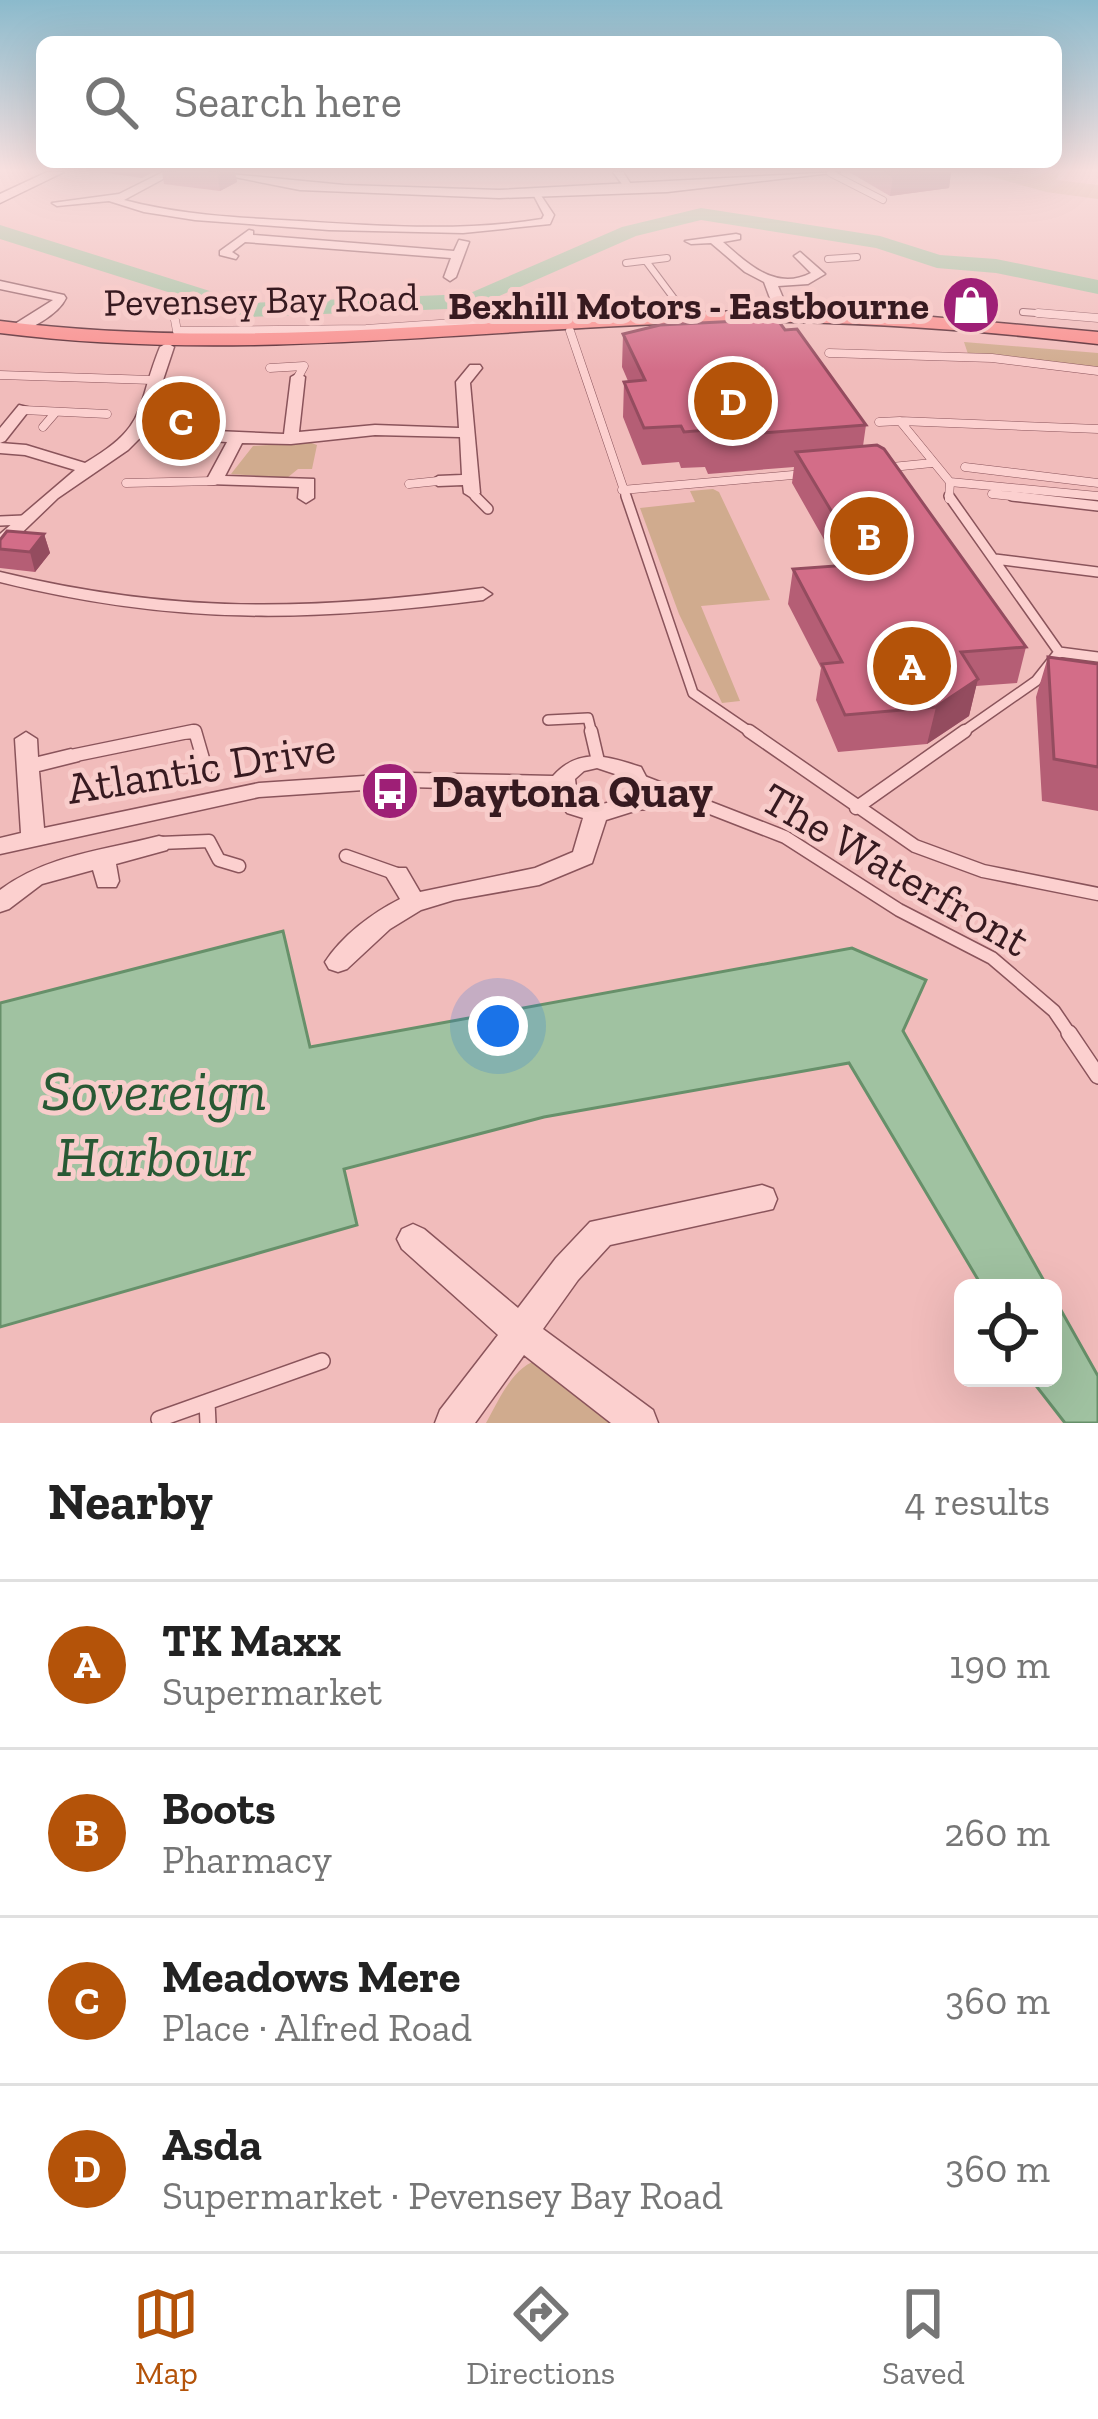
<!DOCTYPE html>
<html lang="en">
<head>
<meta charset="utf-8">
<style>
	:root { --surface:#fff; --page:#f6f6f6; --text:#222; --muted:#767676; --line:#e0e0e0; --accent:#b45309 }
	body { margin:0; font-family:"Zilla Slab",serif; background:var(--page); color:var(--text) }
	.controls { position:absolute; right:36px; bottom:36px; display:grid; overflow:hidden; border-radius:18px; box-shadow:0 12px 48px #0002 }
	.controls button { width:108px; height:108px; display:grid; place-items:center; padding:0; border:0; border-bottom:3px solid var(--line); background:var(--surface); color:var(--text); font:60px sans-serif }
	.you { position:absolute; left:498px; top:1026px; width:42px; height:42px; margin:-30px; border:9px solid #fff; border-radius:50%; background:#1a73e8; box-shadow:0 0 0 18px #1a73e833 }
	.badge { display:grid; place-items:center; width:78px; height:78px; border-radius:50%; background:var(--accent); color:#fff; font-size:39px; font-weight:700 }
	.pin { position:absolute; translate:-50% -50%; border:6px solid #fff; box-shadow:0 3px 12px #0006 }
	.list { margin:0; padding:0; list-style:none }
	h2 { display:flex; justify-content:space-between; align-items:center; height:156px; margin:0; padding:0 48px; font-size:51px }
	h2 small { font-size:39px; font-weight:400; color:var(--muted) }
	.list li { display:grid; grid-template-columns:78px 1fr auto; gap:36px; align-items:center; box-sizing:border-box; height:168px; padding:0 48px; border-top:3px solid var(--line) }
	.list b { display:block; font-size:45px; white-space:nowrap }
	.list p { margin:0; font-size:39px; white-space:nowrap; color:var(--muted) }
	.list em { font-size:39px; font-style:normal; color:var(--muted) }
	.icon { flex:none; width:66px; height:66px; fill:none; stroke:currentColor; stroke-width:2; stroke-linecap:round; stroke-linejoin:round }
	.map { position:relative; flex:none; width:1098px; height:1423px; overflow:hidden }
	.search { position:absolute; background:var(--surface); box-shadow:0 12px 48px #0002; left:36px; right:36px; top:36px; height:132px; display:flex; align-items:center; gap:30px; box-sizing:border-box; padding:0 42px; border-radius:18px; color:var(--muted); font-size:45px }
	.sheet { height:828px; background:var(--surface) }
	nav { display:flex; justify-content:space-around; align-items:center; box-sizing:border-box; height:168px; border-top:3px solid var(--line); background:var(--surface); font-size:33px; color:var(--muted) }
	nav a { display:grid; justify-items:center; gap:6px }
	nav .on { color:var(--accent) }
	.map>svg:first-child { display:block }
</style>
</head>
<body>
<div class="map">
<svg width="1098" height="1423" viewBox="0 0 1098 1423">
	<rect width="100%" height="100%" fill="#f1bcbb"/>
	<path fill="#d0ab8e" d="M975,172H1060L1056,180L1098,185V199L1046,192Z
		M964,342L1098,353V368L968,354Z
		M309,442L317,445L312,469H298L287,478L231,474L253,446Z
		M713,489L719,492L770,600L701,606L740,701L722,703L679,614L640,508L695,502L690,491Z
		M542,1359L619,1420L618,1423H486C500,1399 513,1364 542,1359Z"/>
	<path fill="#a0c2a1" stroke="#67906a" stroke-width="3" d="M283,931L310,1047L852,948L926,980L903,1031L1048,1288H983L849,1063L544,1117L344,1169L357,1225L0,1327V1003Z
		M1053,1296L1098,1376V1423H1065L1030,1378H1053Z"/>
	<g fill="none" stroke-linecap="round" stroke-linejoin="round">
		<path fill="#a0c2a1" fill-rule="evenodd" d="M701,208L880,236L940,255L996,259L1098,280V294L996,273L937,268L876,248L701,220L636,236L472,308L247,317L0,239V225L248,303L468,294L622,227Z"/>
		<g stroke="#8a545b" stroke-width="8">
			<path id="lane-far4" d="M830,173L883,200
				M828,259L857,257
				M646,261L687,316
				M626,263L667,258
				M1023,312L1076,316"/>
		</g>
		<g stroke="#8a545b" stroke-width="9">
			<path id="lane-far3" d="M685,313L688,317
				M1038,313L1098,318
				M175,320L177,331L366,329L498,320
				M570,331L627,499
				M829,353L992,358L1098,371
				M270,368L304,366L298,377
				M0,375L152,380
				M23,410L107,414
				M879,422L900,421
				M43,427L56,412
				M1098,429L900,421L950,482L1098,496
				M965,467L1098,483
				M882,468L932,463
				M126,483L214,481
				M409,484L438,481
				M622,490L804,474
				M472,493L478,499
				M992,494L1039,499
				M949,499L950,482"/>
		</g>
		<g stroke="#8a545b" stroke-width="12">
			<path id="lane-far2" d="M475,496L488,509
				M626,496L693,693L753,734
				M949,496L1059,652L1098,657
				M1012,496L1098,506
				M0,521L24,520
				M995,559L1098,572
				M548,720L588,718L592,734
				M178,734H196
				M960,734L1036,681L1059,652"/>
		</g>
		<g stroke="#8a545b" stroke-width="15">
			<path id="lane-far1" d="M195,731L206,769
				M591,731L598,761
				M749,731L915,846L983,871L1098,894
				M71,756L193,731
				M641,781L785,837L899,910L992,958L1054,1011L1071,1036
				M633,804L685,801
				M856,808L965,731
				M160,843L209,841L219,860L239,866
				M346,856L397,874"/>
		</g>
		<g stroke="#8a545b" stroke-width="18">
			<path id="lane" d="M1069,1033L1098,1076
				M207,1402L208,1423
				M159,1419L322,1361"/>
		</g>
		<g stroke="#8a545b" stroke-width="3">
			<path id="street" d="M163,172H176L124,200C180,215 241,218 299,221C379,226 462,232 542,219L544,215L533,194L538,191L554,215L550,224L463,233L329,230L195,220L144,212L109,201L57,206L52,203L119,194Z
				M613,172H623L636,192H628Z
				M249,230L253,231V235L454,251L459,240L469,242L456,277L450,281L444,277L451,258L245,242L232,252L238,256L236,259L220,255V251Z
				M736,234L740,235V239L723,242C749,265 776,291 811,273L794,256L800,252L825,274L808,284L778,286L791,317L789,320L777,317L764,282L745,272L711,243L691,244L685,241Z
				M0,281L64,295L66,298C59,314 27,333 10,333V327L53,300L0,289Z
				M167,343L174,347L147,428L284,434L291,377L298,373L305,377L299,432L375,425L459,428L456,382L470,365H480L482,368L470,383L480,493L472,498L464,493L463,485L438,486L430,481L438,476L462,475L460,437L375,435L291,444L242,443L225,476L314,479V498L306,503L298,498L299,487L208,484L206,481L227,442L141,437L128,450L58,498L6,548L0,549V534L75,470L25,455L0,453V443L26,445L85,463C150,425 135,408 160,347Z
				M19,405L31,408L5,441L0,443V428Z
				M0,572C173,614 308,611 483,588L492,594L483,600C308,622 173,625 0,582Z
				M26,732L37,739L38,757L71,749L82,756L79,761L39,771L44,828L259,783L409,773L553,776C579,747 607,756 641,767L652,788L641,809L606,820L592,863L539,885L454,900L421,910L390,929L347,969L338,972L329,969L325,962C342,936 372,913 400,899L385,874L388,868H406L420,892L535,868L573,852L583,818L567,813L552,791L409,787L259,797L0,854V838L21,833L15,739ZM597,768L624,777L630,788L624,799L598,805L577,796L575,779L584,771Z
				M159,836L167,838L171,844L167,850L116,864L119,881L116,887H98L93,870L42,884L9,909L0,912V890C46,855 105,850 159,836Z
				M762,1185L773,1189L777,1199L773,1209L610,1245L578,1280L543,1329L653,1410L658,1423H611L524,1355L475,1423H435L440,1410L498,1335L402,1249L397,1239L402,1229L413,1224L424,1229L518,1308L556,1258L590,1222Z"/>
		</g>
		<g stroke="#6b3740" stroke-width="3">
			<path id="secondary" d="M47,172H64L0,203V194Z
				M209,172L344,185L499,190L840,172L667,192L499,198L300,190Z"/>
		</g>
		<g stroke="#572932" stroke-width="3">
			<path id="primary" d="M803,311L921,316L1098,332V344C959,328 820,318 681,323C452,332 228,362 0,333V321C268,355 534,309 803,311Z"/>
		</g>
		<use href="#lane-far4" stroke="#fcd0cf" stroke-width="6"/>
		<use href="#lane-far3" stroke="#fcd0cf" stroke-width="8"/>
		<use href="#lane-far2" stroke="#fcd0cf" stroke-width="9"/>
		<use href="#lane-far1" stroke="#fcd0cf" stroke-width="12"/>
		<use href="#lane" stroke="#fcd0cf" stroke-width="15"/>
		<use href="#street" fill="#fcd0cf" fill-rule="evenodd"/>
		<use href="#secondary" fill="#fcd0cf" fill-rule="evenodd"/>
		<use href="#primary" fill="#f98f8e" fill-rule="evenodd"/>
	</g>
	<path fill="#b55e75" d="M100,172H153L142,178Z
		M162,172H235L237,182L220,191L164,184Z
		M849,172H951L949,188L890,196Z
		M785,330L866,425L863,446L1026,647L1017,683L976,686L969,716L927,744L838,752L816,700L821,668L788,604L793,569L839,566L792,483L794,467L708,474L705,467L681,468L679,462L642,465L623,417L624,382L628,381L622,367L623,334Z
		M44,534L50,553L35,572L0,568V540Z
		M1048,657L1098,664V811L1042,801L1036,697Z"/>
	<path fill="#944c5f" d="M217,172H235L237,182L220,191Z
		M921,172H951L949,188L890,196L893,176Z
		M44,534L50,553L35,572L30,552Z
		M978,679L969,716L927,744L936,707Z"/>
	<path fill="#d36d88" stroke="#944c5f" stroke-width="3" d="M887,172H921L893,176Z
		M777,319L785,330L797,329L866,425L711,437L707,430L684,432L681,426L644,428L624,382L645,380L623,334L660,325Z
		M877,445L884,449L1026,647L961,652L978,679L936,707L845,715L822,664L842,662L793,569L863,564L796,452Z
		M7,531L44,534L30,552L0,549V540Z
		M1048,657L1098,664V767L1054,759Z"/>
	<linearGradient id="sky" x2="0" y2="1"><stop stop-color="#8bbacc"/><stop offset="0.46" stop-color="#f9e1e0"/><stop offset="1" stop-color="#f9e1e0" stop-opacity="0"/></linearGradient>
	<rect width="1098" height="371" fill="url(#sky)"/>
	<defs>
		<g id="shop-disc" transform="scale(3)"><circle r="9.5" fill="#9e1f76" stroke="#f8cdcb"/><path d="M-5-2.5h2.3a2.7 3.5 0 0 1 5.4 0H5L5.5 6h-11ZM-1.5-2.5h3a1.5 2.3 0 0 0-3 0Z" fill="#fff"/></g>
		<g id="bus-disc" transform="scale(3)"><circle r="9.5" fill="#9e1f76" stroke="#f8cdcb"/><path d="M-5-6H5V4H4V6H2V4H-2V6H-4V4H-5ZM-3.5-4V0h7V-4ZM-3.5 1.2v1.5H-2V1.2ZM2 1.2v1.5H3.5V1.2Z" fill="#fff"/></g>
	</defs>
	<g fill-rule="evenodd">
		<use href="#shop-disc" x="971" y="305"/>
		<use href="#bus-disc" x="390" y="791"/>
	</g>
	<g text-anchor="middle" stroke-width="10" stroke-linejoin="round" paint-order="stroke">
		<g font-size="39" fill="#371a20" stroke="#f8cdcb">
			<text transform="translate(261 299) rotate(-1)" y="14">Pevensey Bay Road</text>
		</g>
		<g font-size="39" font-weight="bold" fill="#371a20" stroke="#f8cdcb" text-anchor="end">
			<text x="929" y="319">Bexhill Motors - Eastbourne</text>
		</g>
		<g font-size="45" fill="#371a20" stroke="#f8cdcb">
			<text transform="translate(201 767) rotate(-9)" y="16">Atlantic Drive</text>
			<text transform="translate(896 869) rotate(30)" y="16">The Waterfront</text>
		</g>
		<g font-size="45" font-weight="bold" fill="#371a20" stroke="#f8cdcb" text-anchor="start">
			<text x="432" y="807">Daytona Quay</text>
		</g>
		<g font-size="57" font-style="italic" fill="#285934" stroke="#f8cdcb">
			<text x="154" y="1110">Sovereign<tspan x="154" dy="66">Harbour</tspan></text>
		</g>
	</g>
</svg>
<div class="controls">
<button><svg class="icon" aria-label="locate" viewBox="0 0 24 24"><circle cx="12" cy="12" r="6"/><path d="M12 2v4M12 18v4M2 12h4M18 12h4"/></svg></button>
</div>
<div class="you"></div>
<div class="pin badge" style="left:912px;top:666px">A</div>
<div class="pin badge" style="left:869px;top:536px">B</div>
<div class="pin badge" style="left:181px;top:421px">C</div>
<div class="pin badge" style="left:733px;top:401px">D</div>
<div class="search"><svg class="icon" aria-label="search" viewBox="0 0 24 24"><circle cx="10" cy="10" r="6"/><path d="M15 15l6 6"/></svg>Search here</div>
</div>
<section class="sheet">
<h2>Nearby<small>4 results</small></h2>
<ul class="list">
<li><span class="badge">A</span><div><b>TK Maxx</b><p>Supermarket</p></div><em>190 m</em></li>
<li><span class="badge">B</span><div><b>Boots</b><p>Pharmacy</p></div><em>260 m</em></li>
<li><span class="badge">C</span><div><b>Meadows Mere</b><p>Place · Alfred Road</p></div><em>360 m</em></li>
<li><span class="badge">D</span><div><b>Asda</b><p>Supermarket · Pevensey Bay Road</p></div><em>360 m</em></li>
</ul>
</section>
<nav>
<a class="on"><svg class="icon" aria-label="map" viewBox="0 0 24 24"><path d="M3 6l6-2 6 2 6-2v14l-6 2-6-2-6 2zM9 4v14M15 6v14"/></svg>Map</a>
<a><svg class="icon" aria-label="directions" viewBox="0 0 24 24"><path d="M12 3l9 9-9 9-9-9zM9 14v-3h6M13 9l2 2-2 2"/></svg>Directions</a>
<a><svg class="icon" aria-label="saved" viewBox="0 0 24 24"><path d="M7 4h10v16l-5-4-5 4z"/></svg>Saved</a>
</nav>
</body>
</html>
